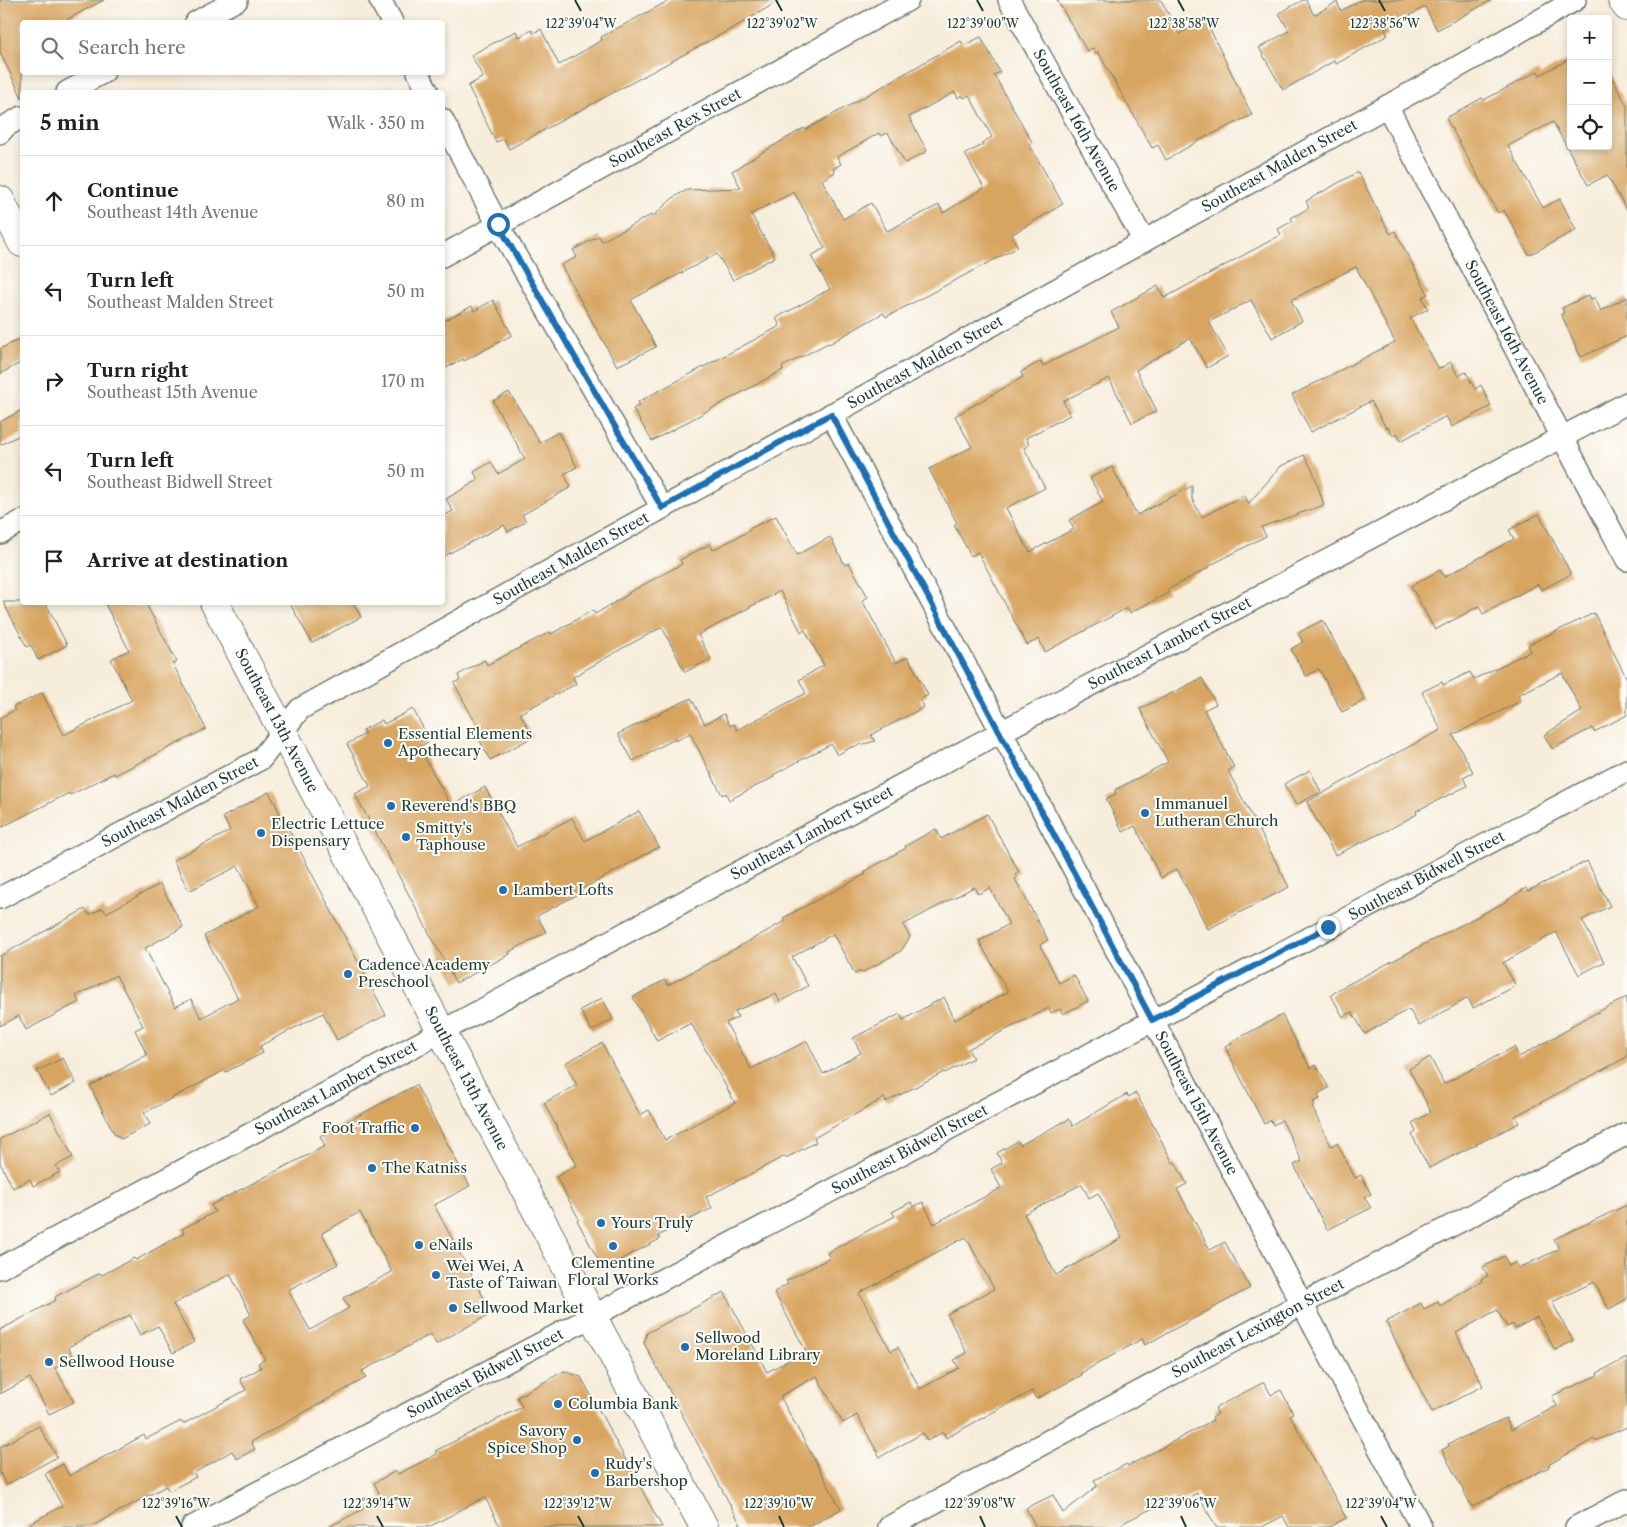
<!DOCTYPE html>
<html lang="en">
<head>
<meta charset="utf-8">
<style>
	:root { --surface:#fff; --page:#f2f2f2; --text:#222; --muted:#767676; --line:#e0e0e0 }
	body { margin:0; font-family:"Libre Caslon Text",serif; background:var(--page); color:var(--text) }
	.controls { position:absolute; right:15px; top:15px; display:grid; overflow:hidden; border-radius:5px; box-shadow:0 2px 8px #0003 }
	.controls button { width:45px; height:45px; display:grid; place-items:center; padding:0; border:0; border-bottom:1px solid var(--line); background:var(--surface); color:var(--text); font:25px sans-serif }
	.stop { position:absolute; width:15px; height:15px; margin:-11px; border:4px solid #1f6fb2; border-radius:50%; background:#fff }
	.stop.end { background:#1f6fb2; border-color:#fff; box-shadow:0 1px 5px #0008 }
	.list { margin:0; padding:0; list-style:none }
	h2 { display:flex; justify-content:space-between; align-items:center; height:65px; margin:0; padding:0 20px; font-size:21px }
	h2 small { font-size:16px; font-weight:400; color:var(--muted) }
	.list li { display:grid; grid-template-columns:32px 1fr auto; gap:15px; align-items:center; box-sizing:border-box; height:90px; padding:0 20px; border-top:1px solid var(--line) }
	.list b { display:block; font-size:19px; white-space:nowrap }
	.list p { margin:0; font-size:16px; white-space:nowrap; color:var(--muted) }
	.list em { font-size:16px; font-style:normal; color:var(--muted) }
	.icon { flex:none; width:28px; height:28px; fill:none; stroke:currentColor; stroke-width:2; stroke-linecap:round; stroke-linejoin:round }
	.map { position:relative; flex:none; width:1627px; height:1527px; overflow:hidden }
	.search { position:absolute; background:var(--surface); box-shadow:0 2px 8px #0003; left:20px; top:20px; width:425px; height:55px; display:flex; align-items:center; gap:12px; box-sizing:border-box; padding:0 18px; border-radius:5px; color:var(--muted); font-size:19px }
	.panel { position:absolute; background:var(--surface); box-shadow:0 2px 8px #0003; left:20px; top:90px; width:425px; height:515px; border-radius:5px }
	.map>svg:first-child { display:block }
</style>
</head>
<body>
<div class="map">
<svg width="1627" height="1527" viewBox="0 0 1627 1527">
	<rect width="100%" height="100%" fill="#fdfcf7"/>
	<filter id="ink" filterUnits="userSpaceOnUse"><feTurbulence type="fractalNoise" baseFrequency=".02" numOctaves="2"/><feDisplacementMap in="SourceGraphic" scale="10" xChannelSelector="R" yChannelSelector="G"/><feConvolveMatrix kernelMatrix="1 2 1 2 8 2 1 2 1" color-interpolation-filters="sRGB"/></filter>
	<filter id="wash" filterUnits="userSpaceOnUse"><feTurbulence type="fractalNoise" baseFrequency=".0096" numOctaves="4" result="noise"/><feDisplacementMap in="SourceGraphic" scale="20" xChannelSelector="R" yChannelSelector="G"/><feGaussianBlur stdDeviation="1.12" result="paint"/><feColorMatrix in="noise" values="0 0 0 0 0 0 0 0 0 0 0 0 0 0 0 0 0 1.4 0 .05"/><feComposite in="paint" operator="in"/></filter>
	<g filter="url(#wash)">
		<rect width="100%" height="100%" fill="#f7eddb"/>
		<g id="blocks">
			<path fill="#d8a560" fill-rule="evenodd" d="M0,0H104L62,22H22V98L0,52Z
				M670,0H780L744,22L509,149L504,139L496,142L468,86L483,77L471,55L516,31L519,37L532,30L533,33L541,29L559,65L602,40L601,37Z
				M1057,0H1161L1179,34L1205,19L1252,115L1200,140L1166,160L1158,145L1152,148L1098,52L1096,53L1093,48L1087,51Z
				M1303,0H1306L1314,15L1337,2L1341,11L1361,0H1492L1437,30L1425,7L1385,29L1388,35L1336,64L1334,61L1283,90L1259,48L1289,31L1279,13Z
				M981,37L1000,72L994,75L1032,142L1029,144L1063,204L1011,235L1018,247L886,317L883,313L829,344L828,343L782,367L783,370L652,441L633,409L640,405L638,402L780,326L776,318L830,289L811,256L825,248L794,192L751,214L775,257L733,280L717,254L631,300L656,347L617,366L561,265L577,257L573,250L599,236L602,241L651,215L652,217L674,197L687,190L741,188L732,171L741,166V165L804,128L805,130L859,100L961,41L964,45ZM955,92L958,98L962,95L964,98L969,95L992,137L982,143L983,145L965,154L984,188L943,213L939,205L887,231L871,203L843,219L822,180L835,172L833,169L841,164L837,157L879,133L881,136L888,133L905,163L927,151L909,117Z
				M1571,58V146H1608V70L1627,106V210L1607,175L1588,185L1553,122L1508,146L1543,208L1560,199L1576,230L1529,255L1504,210L1498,213L1446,118L1482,98L1484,100L1538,71L1540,75Z
				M1358,172L1390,234L1395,231L1428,294L1422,297L1428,309L1410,318L1439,369L1451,362L1458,376L1466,372L1475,389L1481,385L1491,406L1452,427L1446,416L1401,441L1397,433L1393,436L1388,427L1386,428L1371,401L1311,432L1292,395L1395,342L1356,267L1291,300L1302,321L1272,338L1251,300L1209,322L1228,356L1207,368L1190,338L1136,370L1157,411L1132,423L1109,378L1063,401L1070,415L1026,438L1029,445L1024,448L1045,488L1006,508L1026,546L1030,552L1074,529L1069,520L1103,502L1090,478L1112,467L1137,515L1192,486V499L1202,517L1244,495L1249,503L1281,466L1304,455L1313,471L1324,505L1261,527L1266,536L1209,566L1210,567L1167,590L1168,593L1130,613L1127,608L1045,652L1039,639L1027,645L978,552L971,556L954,525L957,523L929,469L972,447L955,416L1023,377L1021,372L1041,361L1043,366L1119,327L1111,312L1158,286L1164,298L1281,235L1278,229L1293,221L1291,218L1309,208L1306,201Z
				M1589,295L1591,299L1595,298L1601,311L1627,297V336L1581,357L1561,314L1564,313L1562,308Z
				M493,300L512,335L464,361L463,359L442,370V322L472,306L474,311Z
				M22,338V362L0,374V349Z
				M509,392L540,443L558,432L577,467L564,474L571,487L522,515L526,521L508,532L504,525L442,557V517L453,511L446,499L478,480L474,472L491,462L498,474L525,459L493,401Z
				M22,410V434L0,445V422Z
				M1539,514L1571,574L1541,590L1538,584L1483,614L1479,606L1435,630L1411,586L1440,570L1444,577L1514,539L1509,530Z
				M776,516L797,555L830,537L845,565L849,563L868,597L862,600L896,663L908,657L928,695L920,699L924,707L871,735L875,741L849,748L837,755L831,744L773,775L774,777L729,800L726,793L722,795L690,733L676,741L675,739L633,761L618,734L691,698L705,724L724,714L730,726L734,724L737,730L806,693L799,680L824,665L805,630L801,632L780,591L698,635L711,659L685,672L662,627L623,648L573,677L576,684L520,713L533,737L490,760L476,733L480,731L454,683L460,680L458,675L485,660L487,665L550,632L551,634L593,610L595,614L629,594L628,593L682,564L680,560L710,544L713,550L749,531V529Z
				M3,602H45L67,645L38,660L31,645L27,647Z
				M104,602H145L177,662L173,664L206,729L115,775L114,773L70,795L69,793L0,828V718L15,710L13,707L42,693L64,735L132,700L111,659L129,650Z
				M289,602H353L361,617L312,643Z
				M1594,613L1627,679V715L1594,732L1592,728L1552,749L1544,735L1582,711L1562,673L1518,695L1521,701L1453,735L1473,772L1463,777L1467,786L1416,811L1417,814L1390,829L1335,855L1307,802L1393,754V755L1441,730L1422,692L1442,682L1443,685L1470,672L1474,679L1531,651L1528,645Z
				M1323,620L1365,700L1342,712L1319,669L1306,676L1291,649L1303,642L1298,633Z
				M1202,678L1216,704L1204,710L1234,767L1228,771L1289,887L1208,929L1177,869L1161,878L1135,826L1123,832L1106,799L1116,794L1115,790L1168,762L1140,709Z
				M413,709L430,741L419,747L451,806L485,787L517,847L572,818L585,841L639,811L659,847L581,890L582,892L537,916L546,932L509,952L510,954L456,983L355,794L370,786L347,744L365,734L363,730L382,720L384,724Z
				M1310,770L1321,792L1296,805L1284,784Z
				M269,792L386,1015L337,1040L323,1013L260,1046L263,1053L226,1072L225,1070L144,1113L150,1124L121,1139L114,1133L90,1086L147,1055L135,1030L143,1026L116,975L76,996L79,1002L26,1030L19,1016L0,1026V956L85,909L89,915L103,908L106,913L160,884L183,927L145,948L175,1007L191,999L201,1018L238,998L204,936L259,906L238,866L189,891L173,860L230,831L223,817Z
				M987,814L1019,872L1015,874L1017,878L1015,879L1048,940L1040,945L1059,983L1074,975L1088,1001L1063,1014L1060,1009L1051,1013L1049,1008L968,1049L973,1058L945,1073L944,1072L886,1102L884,1098L814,1138L816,1142L786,1158L785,1156L706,1197L712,1208L658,1236L660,1239L603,1269L577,1220L579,1219L556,1177L577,1165L544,1103L577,1085L565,1063L602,1043L640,1115L649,1110L665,1140L735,1103L691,1023L657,1041L633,997L665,980L668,985L731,951L785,921L783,918L866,874L864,872L906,848L905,846L936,829L941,839ZM974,887L978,894L990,888L1009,924L979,941L1008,992L955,1020L944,997L903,1020L900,1014L853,1038L861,1053L823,1074L807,1041L751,1069L726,1023L738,1017L735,1011L776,994L780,1002L808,986L792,957L833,934L855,974L860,971L861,973L901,951L910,937L903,925Z
				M1587,861L1610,906L1582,920L1604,962L1579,975L1556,932L1503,963L1516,986L1473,1008L1468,998L1419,1026L1409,1009L1365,1034L1352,1012L1343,1017L1331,995L1339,989L1507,901V900L1526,888L1528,891Z
				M1627,997V1057L1515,1116L1519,1123L1429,1168L1412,1135L1416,1132L1412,1123L1431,1112L1409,1069L1430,1057L1444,1084L1514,1047L1519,1057L1571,1028V1026Z
				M602,998L613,1019L592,1031L580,1010Z
				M1282,1015L1310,1068L1316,1065L1329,1088L1318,1094L1320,1099L1313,1102L1315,1105L1312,1107L1331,1146L1337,1143L1355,1178L1361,1175L1371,1194L1364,1197L1371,1208L1327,1230L1294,1165L1302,1161L1282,1120L1273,1125L1271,1120L1264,1124L1225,1047L1232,1044L1231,1042Z
				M63,1058L76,1083L51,1096L37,1071Z
				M416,1085L470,1186L434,1205L492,1313L436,1344L431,1334L362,1371L366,1378L251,1442L255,1449L237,1459L232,1451L194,1473L196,1477L169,1491L166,1486L90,1527H24L62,1506L45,1474L63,1464L69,1476L144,1435L146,1439L181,1421L183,1424L246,1390L240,1379L261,1368L258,1363L265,1359L243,1320L251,1315L230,1274L173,1304L194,1342L173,1353L158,1326L140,1335L130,1315L68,1347L74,1358L55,1368L74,1402L49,1414L30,1378L0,1394V1330L56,1300L55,1297L100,1273L102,1275L134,1258L136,1260L184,1233L182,1229L215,1212L211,1205L325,1146L320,1136ZM360,1212L392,1272L343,1298L349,1308L310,1330L288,1290L338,1264L322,1233Z
				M1136,1093L1173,1163L1175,1162L1187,1184L1177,1189L1210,1250L1225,1242L1250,1288L1145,1345L1142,1339L1081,1373L1082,1375L1036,1399L1032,1391L946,1438L943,1432L927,1441L923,1433L880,1457L857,1415L843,1423L817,1376L780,1396L841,1509L809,1527H742L644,1343L647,1333L724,1292L767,1372L806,1351L774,1292L788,1284L786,1281L830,1258L827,1253L895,1216L892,1212L911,1202L913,1207L923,1202L934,1224L1001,1188L991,1169L1002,1163L997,1153L1018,1141L1020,1145L1069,1119L1073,1126L1127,1094L1128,1097ZM1082,1184L1089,1198L1098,1193L1122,1238L1056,1275L1024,1214ZM966,1237L994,1289L947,1314L967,1353L954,1360L959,1368L920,1389L898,1347L891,1351L859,1293Z
				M50,1113L73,1157L56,1166L60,1172L33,1186L30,1179L13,1188L0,1163V1139Z
				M1627,1205V1299L1609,1309L1594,1282L1552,1302L1573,1341L1555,1350L1537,1317L1515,1329L1513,1324L1507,1327L1497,1310L1456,1333L1483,1386L1432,1412L1386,1322L1421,1303L1424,1309L1438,1302L1440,1306L1482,1281L1481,1279L1488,1276L1483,1267L1504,1256L1509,1266L1516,1262L1519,1268L1559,1249L1554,1239Z
				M1627,1358V1427L1595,1441L1594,1439L1548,1465L1549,1467L1472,1507L1442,1450L1449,1446L1448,1444L1506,1418L1511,1430L1557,1406L1552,1396L1598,1375L1597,1373Z
				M564,1371L581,1377L662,1527H500L485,1497L429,1527H329L382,1499L374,1483L396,1471L398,1474L437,1454L435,1451L522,1407L517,1397Z
				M1264,1382L1271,1395L1281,1390L1293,1413L1290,1415L1346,1518L1329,1527H1289L1283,1516L1262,1527H1216L1197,1493L1176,1504L1173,1498L1115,1527H1036L1026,1508L1053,1495L1063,1513L1097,1486L1094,1480L1127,1464L1128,1466L1213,1420L1212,1418L1218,1414L1215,1408Z
				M39,1426L57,1457L6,1485L0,1473V1447Z"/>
		</g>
	</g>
	<g filter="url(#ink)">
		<use href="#blocks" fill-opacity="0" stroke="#6b7b6e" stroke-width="1"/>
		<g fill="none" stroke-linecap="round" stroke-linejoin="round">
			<g stroke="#6b7b6e" stroke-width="24">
				<g id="street">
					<path d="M380,0L392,22"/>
					<path id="s1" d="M1009,0L1144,241"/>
					<path d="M196,22L237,0"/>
					<path d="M418,72L428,92"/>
					<path d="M67,92L104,72"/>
					<path id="s2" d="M1387,106L1627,560"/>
					<path d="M442,119L498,225L662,508"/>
					<path d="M0,133L6,126L22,117"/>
					<path id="s3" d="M442,256L908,0"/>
					<path id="s4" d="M831,414L1019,765L1302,1304L1421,1527"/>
					<path d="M0,533L22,521"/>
					<path id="s5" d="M0,898L261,759L300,709L1456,68L1575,0"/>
					<path id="s6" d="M0,1268L978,744L1627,403"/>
					<path id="s7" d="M192,1527C672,1277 1148,1022 1627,770"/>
					<path id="s8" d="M889,1527L1302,1304L1627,1134"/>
					<path d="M1576,1527L1627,1500"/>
				</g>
			</g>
			<g stroke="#6b7b6e" stroke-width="30">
				<g id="secondary">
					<path d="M1622,0L1627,7"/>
					<path d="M0,200L22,243"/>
					<path id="s9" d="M214,602L704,1527"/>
				</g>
			</g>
			<use href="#street" stroke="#fff" stroke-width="21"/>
			<use href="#secondary" stroke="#fff" stroke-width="28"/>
		</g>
	</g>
	<g fill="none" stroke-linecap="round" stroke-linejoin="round" filter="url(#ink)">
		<path stroke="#1f6fb2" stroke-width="6" d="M498,224L662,508L831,414L1152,1020L1328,927"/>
	</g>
	<path fill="none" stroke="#1f3d34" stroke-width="2" d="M575,0L581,11M776,0L782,11M977,0L983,11M1178,0L1184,11M1379,0L1385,11M176,1516L182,1527M377,1516L383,1527M578,1516L584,1527M779,1516L784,1527M980,1516L985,1527M1181,1516L1186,1527M1381,1516L1387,1527"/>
	<g fill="#1f6fb2" stroke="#fdfcf7" stroke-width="2">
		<circle cx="388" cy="743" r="5"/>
		<circle cx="391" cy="806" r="5"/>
		<circle cx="1145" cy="813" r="5"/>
		<circle cx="261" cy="833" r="5"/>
		<circle cx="406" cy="837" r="5"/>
		<circle cx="503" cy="890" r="5"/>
		<circle cx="348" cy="974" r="5"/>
		<circle cx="415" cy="1128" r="5"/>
		<circle cx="372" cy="1168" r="5"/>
		<circle cx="601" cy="1223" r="5"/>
		<circle cx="419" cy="1245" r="5"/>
		<circle cx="613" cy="1246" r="5"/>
		<circle cx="436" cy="1275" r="5"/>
		<circle cx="453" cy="1308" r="5"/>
		<circle cx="685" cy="1347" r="5"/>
		<circle cx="49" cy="1362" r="5"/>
		<circle cx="558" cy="1404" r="5"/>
		<circle cx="577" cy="1440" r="5"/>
		<circle cx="595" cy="1473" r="5"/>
	</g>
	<g text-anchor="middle" stroke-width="4" stroke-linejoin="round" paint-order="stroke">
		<g font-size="15" fill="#1f3d34" stroke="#fdfcf7">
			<text dy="5" stroke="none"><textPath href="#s1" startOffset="138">Southeast 16th Avenue</textPath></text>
			<text dy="5" stroke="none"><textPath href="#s3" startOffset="266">Southeast Rex Street</textPath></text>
			<text dy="5" stroke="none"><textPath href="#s5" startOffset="1479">Southeast Malden Street</textPath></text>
			<text dy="5" stroke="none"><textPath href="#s2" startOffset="256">Southeast 16th Avenue</textPath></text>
			<text dy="5" stroke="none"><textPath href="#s5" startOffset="1074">Southeast Malden Street</textPath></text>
			<text dy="5" stroke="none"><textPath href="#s5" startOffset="669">Southeast Malden Street</textPath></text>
			<text dy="5" stroke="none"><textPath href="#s6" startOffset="1326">Southeast Lambert Street</textPath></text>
			<text dy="5" stroke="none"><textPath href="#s9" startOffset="134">Southeast 13th Avenue</textPath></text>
			<text dy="5" stroke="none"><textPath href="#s5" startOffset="204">Southeast Malden Street</textPath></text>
			<text dy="5" stroke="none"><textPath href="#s6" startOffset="921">Southeast Lambert Street</textPath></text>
			<text dy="5" stroke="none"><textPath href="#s7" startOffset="1396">Southeast Bidwell Street</textPath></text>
			<text dy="5" stroke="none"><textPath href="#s9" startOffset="539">Southeast 13th Avenue</textPath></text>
			<text dy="5" stroke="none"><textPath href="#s6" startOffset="381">Southeast Lambert Street</textPath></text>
			<text dy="5" stroke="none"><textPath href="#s4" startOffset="780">Southeast 15th Avenue</textPath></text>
			<text dy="5" stroke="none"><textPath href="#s7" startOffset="811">Southeast Bidwell Street</textPath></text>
			<text dy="5" stroke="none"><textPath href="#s8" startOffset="419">Southeast Lexington Street</textPath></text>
			<text dy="5" stroke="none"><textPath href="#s7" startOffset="331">Southeast Bidwell Street</textPath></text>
		</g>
		<g font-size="15" fill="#1f3d34" stroke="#fdfcf7" text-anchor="start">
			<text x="398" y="739">Essential Elements<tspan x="398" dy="17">Apothecary</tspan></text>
			<text x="1155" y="809">Immanuel<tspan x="1155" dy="17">Lutheran Church</tspan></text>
			<text x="401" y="811">Reverend's BBQ</text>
			<text x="271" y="829">Electric Lettuce<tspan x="271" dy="17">Dispensary</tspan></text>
			<text x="416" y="833">Smitty's<tspan x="416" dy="17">Taphouse</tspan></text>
			<text x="513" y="895">Lambert Lofts</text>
			<text x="358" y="970">Cadence Academy<tspan x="358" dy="17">Preschool</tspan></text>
			<text x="405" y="1133" text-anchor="end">Foot Traffic</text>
			<text x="382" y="1173">The Katniss</text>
			<text x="611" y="1228">Yours Truly</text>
			<text x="429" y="1250">eNails</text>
			<text x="613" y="1268" text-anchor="middle">Clementine<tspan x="613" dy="17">Floral Works</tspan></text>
			<text x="446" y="1271">Wei Wei, A<tspan x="446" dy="17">Taste of Taiwan</tspan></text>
			<text x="463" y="1313">Sellwood Market</text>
			<text x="695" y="1343">Sellwood<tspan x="695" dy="17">Moreland Library</tspan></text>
			<text x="59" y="1367">Sellwood House</text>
			<text x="568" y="1409">Columbia Bank</text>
			<text x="567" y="1436" text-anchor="end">Savory<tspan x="567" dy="17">Spice Shop</tspan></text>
			<text x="605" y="1469">Rudy's<tspan x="605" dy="17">Barbershop</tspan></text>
		</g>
	</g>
	<g font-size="12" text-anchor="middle" fill="#1f3d34" stroke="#fdfcf7" stroke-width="4" stroke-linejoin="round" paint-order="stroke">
		<text x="581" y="28">122°39'04"W</text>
		<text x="782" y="28">122°39'02"W</text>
		<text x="983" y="28">122°39'00"W</text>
		<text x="1184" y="28">122°38'58"W</text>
		<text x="1385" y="28">122°38'56"W</text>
		<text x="176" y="1508">122°39'16"W</text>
		<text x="377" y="1508">122°39'14"W</text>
		<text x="578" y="1508">122°39'12"W</text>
		<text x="779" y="1508">122°39'10"W</text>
		<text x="980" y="1508">122°39'08"W</text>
		<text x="1181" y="1508">122°39'06"W</text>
		<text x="1381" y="1508">122°39'04"W</text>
	</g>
</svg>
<div class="controls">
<button>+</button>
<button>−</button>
<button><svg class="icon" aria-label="locate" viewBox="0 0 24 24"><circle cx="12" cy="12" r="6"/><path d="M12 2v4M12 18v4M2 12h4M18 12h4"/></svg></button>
</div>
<div class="stop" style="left:498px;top:224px"></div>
<div class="stop end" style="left:1328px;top:927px"></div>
<div class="search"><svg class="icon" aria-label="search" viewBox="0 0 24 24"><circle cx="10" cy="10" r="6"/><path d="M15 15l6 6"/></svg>Search here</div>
<section class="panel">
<h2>5 min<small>Walk · 350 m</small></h2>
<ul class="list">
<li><svg class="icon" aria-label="ahead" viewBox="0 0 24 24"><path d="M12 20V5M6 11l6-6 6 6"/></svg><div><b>Continue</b><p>Southeast 14th Avenue</p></div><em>80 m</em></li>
<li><svg class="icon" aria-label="left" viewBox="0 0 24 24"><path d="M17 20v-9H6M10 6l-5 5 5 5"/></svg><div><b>Turn left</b><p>Southeast Malden Street</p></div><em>50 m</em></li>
<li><svg class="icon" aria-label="right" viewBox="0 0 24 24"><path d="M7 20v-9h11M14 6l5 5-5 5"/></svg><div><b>Turn right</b><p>Southeast 15th Avenue</p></div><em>170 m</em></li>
<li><svg class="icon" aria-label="left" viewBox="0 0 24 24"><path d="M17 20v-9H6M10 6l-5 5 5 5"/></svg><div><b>Turn left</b><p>Southeast Bidwell Street</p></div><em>50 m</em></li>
<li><svg class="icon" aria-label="arrive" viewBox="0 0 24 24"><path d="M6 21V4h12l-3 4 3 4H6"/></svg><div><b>Arrive at destination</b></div></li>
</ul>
</section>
</div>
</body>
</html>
